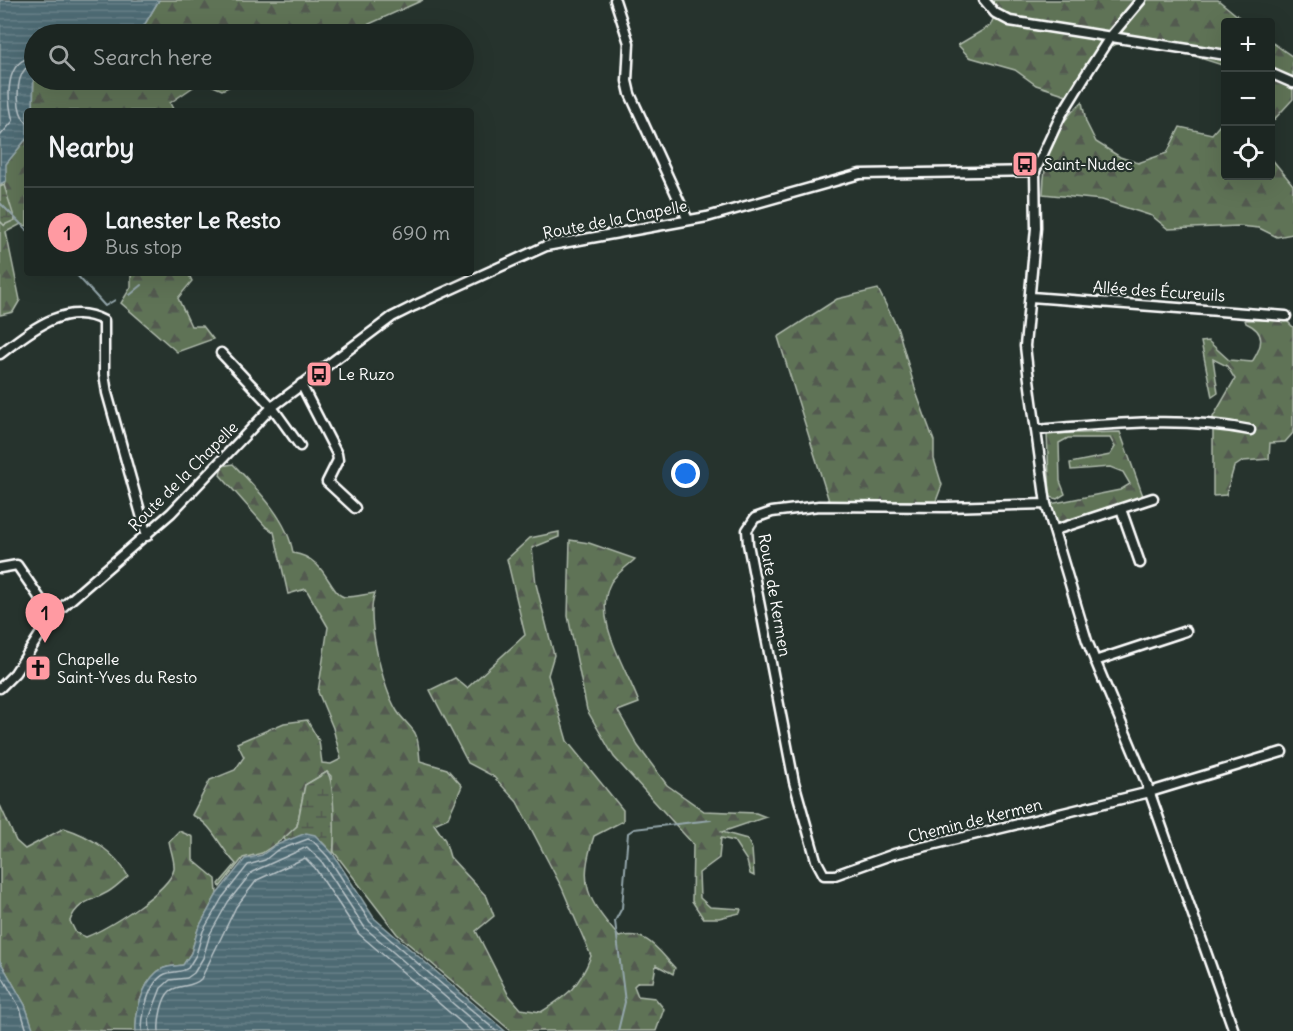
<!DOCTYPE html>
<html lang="en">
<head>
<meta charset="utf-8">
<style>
	:root { --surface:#1c2622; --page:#29322f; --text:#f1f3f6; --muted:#a0a5a5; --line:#3a4340; --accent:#ff9aa2 }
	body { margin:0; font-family:Delius,sans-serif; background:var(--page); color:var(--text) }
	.controls { position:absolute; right:18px; top:18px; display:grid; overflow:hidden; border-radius:6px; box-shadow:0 6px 24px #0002 }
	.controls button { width:54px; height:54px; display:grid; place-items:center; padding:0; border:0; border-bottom:2px solid var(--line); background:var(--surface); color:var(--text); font:30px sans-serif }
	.you { position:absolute; left:686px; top:474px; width:21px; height:21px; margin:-15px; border:4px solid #fff; border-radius:50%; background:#1a73e8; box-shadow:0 0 0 9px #1a73e833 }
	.badge { display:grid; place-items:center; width:39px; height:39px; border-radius:50%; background:var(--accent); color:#111; font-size:20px; font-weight:700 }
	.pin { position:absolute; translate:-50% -50px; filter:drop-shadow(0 2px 3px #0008) }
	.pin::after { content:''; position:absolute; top:32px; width:21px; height:18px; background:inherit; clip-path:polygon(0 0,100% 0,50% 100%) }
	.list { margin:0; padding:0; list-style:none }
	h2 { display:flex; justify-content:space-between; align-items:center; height:78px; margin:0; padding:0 24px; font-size:26px }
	h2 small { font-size:20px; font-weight:400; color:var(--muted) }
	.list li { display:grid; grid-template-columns:39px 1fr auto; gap:18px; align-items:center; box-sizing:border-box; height:90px; padding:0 24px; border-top:2px solid var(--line) }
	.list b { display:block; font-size:22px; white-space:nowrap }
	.list p { margin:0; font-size:20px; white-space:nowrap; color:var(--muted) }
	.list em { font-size:20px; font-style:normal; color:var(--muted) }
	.icon { flex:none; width:33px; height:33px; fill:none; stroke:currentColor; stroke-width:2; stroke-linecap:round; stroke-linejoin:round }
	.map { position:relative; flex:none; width:1293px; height:1031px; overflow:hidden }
	.search { position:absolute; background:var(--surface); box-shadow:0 6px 24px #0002; left:24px; top:24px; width:450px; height:66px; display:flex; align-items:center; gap:15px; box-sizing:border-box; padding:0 21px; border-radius:33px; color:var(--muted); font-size:22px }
	.panel { position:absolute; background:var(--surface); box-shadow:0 6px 24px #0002; left:24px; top:108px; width:450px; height:168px; border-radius:6px }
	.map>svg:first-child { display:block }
</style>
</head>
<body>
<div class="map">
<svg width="1293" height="1031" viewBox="0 0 1293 1031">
	<defs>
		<pattern id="forest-firs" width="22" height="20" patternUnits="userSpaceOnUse" patternTransform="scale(1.5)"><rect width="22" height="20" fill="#5e7357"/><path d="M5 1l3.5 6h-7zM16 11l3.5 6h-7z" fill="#525a50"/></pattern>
		<pattern id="wetland-marsh" width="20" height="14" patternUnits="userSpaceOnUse" patternTransform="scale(1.5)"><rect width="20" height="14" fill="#5e7357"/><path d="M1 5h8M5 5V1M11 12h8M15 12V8" fill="none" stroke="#525a50"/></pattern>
		<pattern id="water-rules" width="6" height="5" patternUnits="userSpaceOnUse" patternTransform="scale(1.5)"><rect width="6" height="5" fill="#4d6a73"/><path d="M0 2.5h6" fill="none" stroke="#688088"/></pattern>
	</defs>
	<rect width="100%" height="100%" fill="#26332d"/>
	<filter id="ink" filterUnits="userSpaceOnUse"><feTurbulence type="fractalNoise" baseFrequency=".0167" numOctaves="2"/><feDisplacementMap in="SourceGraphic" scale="12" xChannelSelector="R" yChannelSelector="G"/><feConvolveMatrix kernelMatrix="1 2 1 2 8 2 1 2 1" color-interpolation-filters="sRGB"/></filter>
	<g filter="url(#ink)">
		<path fill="url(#forest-firs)" stroke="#aeb9ab" stroke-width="1.5" d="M159,0H423L347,34H139Z
			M991,0H1218L1245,22H1226L1225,66L1191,55L1122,42L1094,53L1067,95L1036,85L1015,70L969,57L958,45L990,26L998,8Z
			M1270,41L1293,57V99L1271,123Z
			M34,74V80H244L222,90L202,81L170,103L174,111H33Z
			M1082,102L1086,122L1096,142L1120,157L1138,163L1167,153L1180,127L1212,134L1225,119L1226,176H1270L1271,158L1293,185V234L1277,237L1259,228L1239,226L1168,229L1152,216L1102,200L1043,194C1044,155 1052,129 1082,102Z
			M27,138V226L21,224L6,232L20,300L13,312L0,315V221L4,225V185L0,187V184L6,181L5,165Z
			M131,273H188L192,281L178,298L191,326H203L213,339L177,352L121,303L131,287Z
			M878,289L898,329L916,392L934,441V459L942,485L936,501H829L778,337L837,299Z
			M1245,320H1286L1293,327V433L1285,442L1270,443L1269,459L1243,461L1234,467L1226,495L1213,496V417L1235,379L1227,366L1213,359L1218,393L1212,397L1201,342L1208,341L1229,360L1252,362C1263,345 1266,332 1246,323Z
			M1120,432L1143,496L1059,523L1050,504L1120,490L1130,484L1123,472L1110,467L1071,470L1070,463L1110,455L1115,447L1110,438H1068L1059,443L1060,481L1065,494L1057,499L1050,497L1047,434Z
			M233,464C256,488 288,519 293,553C328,558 329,596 346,597C355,597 366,594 375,593C365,617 383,688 397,711C402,719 410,725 415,733C419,740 419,752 420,761L447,769L462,786L448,818L434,824L445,840L450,857L487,897L494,916L476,931L508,994L521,1009L541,1012C568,995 579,987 591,956L562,888L517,802L493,776L468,763L430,690L455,678L467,688L525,635L507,559L530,538L559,532V537L532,548L536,584L554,655L548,675L567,741L623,810V821L594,836C578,885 587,899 619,937C647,930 657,949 675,968L673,974L656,965L653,982H638L634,986L638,996L655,998L664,1009L656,1031H511L397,934L334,852L331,776L327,772L305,785L297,826L292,833L262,853L243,858L220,887L219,884L236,864C219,847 213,824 192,815L210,780L235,770L244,757L237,743L284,723L307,720L319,741L322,763L331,764L341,759L333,728L318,692L328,627L306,589L288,594L274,532L266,527L220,475L222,466Z
			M570,540L589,543L635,559C628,566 616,574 611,582C591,619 628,670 639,703L618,711L638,746L667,785L704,811L756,813L766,817L722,832L747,839L752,849L754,876L750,874L747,861L734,841L721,838L719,858L699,873L700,898L710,907L741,909L740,913L719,918H703L692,901L693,844L614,757L587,710L568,616Z
			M0,805L16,841L25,849L64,828C90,836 115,852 128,876C122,881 115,888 108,892C93,901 77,901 70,921L76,933L86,937C106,929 170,891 174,869C175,861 170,849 169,841L179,831L193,837V860L216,879L217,894L198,929L191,953L183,965C174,966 163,966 156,973C142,985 135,1014 136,1031L33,1030L25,1005L0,961Z"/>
		<path fill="url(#wetland-marsh)" stroke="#aeb9ab" stroke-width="1.5" d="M4,185L15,220L4,225L0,221V187Z
			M327,772C335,781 335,839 333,854C314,833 313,829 286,842L284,838L297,826L305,785Z"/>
		<path fill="url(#water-rules)" stroke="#94a6ab" stroke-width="1.5" d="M0,0H159L139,34H34L33,111H27V138L6,164V181L0,184Z
			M306,833L315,835L333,854L374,918L505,1031H136C135,1014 142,985 156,973C163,966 174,966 183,965L191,953L198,929L217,894L245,859L262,855L274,846Z
			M0,961L25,1005L34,1031H0Z"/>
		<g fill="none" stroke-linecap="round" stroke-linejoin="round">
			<path stroke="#b8c3c7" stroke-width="1.5" d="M27,123C16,113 15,81 25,69L34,66
				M0,136L13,121C7,99 4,60 34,57
				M0,973L20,1008L27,1031
				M142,1031C142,1015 148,982 165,974C173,971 181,973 188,968L196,955L203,931L222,898L248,865L265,860L276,851L308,839L313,841L328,857L370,922L496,1031
				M150,1031L149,1019L161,988L170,980L187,978L194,973L203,958L210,934L228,902L252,872L307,847L322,862L365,928L485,1031
				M159,1031C158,1020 162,998 170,991C179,984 192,988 201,979L236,907L257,880L305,858L315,868L359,934L471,1031"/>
			<path stroke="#94a6ab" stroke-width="2" d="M0,203L27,230
				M75,273L105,306L115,300
				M130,295L142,285
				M618,1031L625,1002L615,921L622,908L628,833L634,829L711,820"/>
			<g stroke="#fff" stroke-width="13">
				<path id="minor" d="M615,0L629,43L627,81L630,94L688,220
					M984,0L995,13L1010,21L1226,55
					M1141,0L1110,37L1085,76L1060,117L1035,171L1036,228L1025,346L1028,372L1046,504L1087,641L1146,782L1234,1031
					M1270,73L1293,83
					M1031,297L1286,316
					M221,353L272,407L300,446
					M0,354C28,333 66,299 104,321V374L107,393L147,536
					M301,384L337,454L338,460L327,482L355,508
					M1038,430C1107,424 1182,416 1250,430
					M1046,504L946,507L819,506L772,512L755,518L747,530L748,544L794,782L816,860L824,875H835L894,854L1150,792L1282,752
					M1121,509L1140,563
					M1055,530L1153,498
					M0,568L17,565L52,616
					M1095,661L1186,631
					M0,688L15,673L52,616L171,513L272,407L392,317L414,306L546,246L707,217L860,174L1035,171"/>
			</g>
			<use href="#minor" stroke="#26332d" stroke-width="8"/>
		</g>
	</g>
	<defs>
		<g id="bus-square" transform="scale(1.35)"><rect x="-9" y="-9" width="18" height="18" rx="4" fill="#ff9aa2" stroke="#26332d"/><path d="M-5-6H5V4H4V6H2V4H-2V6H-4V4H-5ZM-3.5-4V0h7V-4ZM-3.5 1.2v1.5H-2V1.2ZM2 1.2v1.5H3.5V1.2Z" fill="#111"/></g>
		<g id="church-square" transform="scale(1.35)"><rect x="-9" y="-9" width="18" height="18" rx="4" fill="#ff9aa2" stroke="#26332d"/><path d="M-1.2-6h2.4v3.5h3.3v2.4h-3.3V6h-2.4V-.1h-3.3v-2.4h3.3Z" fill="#111"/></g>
	</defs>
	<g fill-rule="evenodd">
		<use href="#bus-square" x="1025" y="164"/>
		<use href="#bus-square" x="319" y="374"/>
		<use href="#church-square" x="38" y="668"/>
	</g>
	<g text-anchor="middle" stroke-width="4.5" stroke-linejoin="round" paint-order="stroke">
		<g font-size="16" fill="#fff" stroke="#26332d" text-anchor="start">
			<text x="1044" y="170">Saint-Nudec</text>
			<text x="338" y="380">Le Ruzo</text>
			<text x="57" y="665">Chapelle<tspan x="57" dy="18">Saint-Yves du Resto</tspan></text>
		</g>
		<g font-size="16" fill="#fff" stroke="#26332d">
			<text transform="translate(615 219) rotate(-11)" y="6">Route de la Chapelle</text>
			<text transform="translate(1159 291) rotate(4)" y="6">Allée des Écureuils</text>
			<text transform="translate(183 476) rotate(-45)" y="6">Route de la Chapelle</text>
			<text transform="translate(775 595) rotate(80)" y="6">Route de Kermen</text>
			<text transform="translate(975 820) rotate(-14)" y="6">Chemin de Kermen</text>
		</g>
	</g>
</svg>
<div class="controls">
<button>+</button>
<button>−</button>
<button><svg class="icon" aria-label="locate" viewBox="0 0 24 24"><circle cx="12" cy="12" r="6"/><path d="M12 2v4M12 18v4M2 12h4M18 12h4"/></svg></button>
</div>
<div class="you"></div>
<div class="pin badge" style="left:45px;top:643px">1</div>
<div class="search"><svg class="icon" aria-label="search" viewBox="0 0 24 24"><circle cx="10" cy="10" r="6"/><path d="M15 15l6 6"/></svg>Search here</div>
<section class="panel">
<h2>Nearby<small></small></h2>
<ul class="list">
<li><span class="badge">1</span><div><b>Lanester Le Resto</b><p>Bus stop</p></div><em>690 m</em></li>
</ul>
</section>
</div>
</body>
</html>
